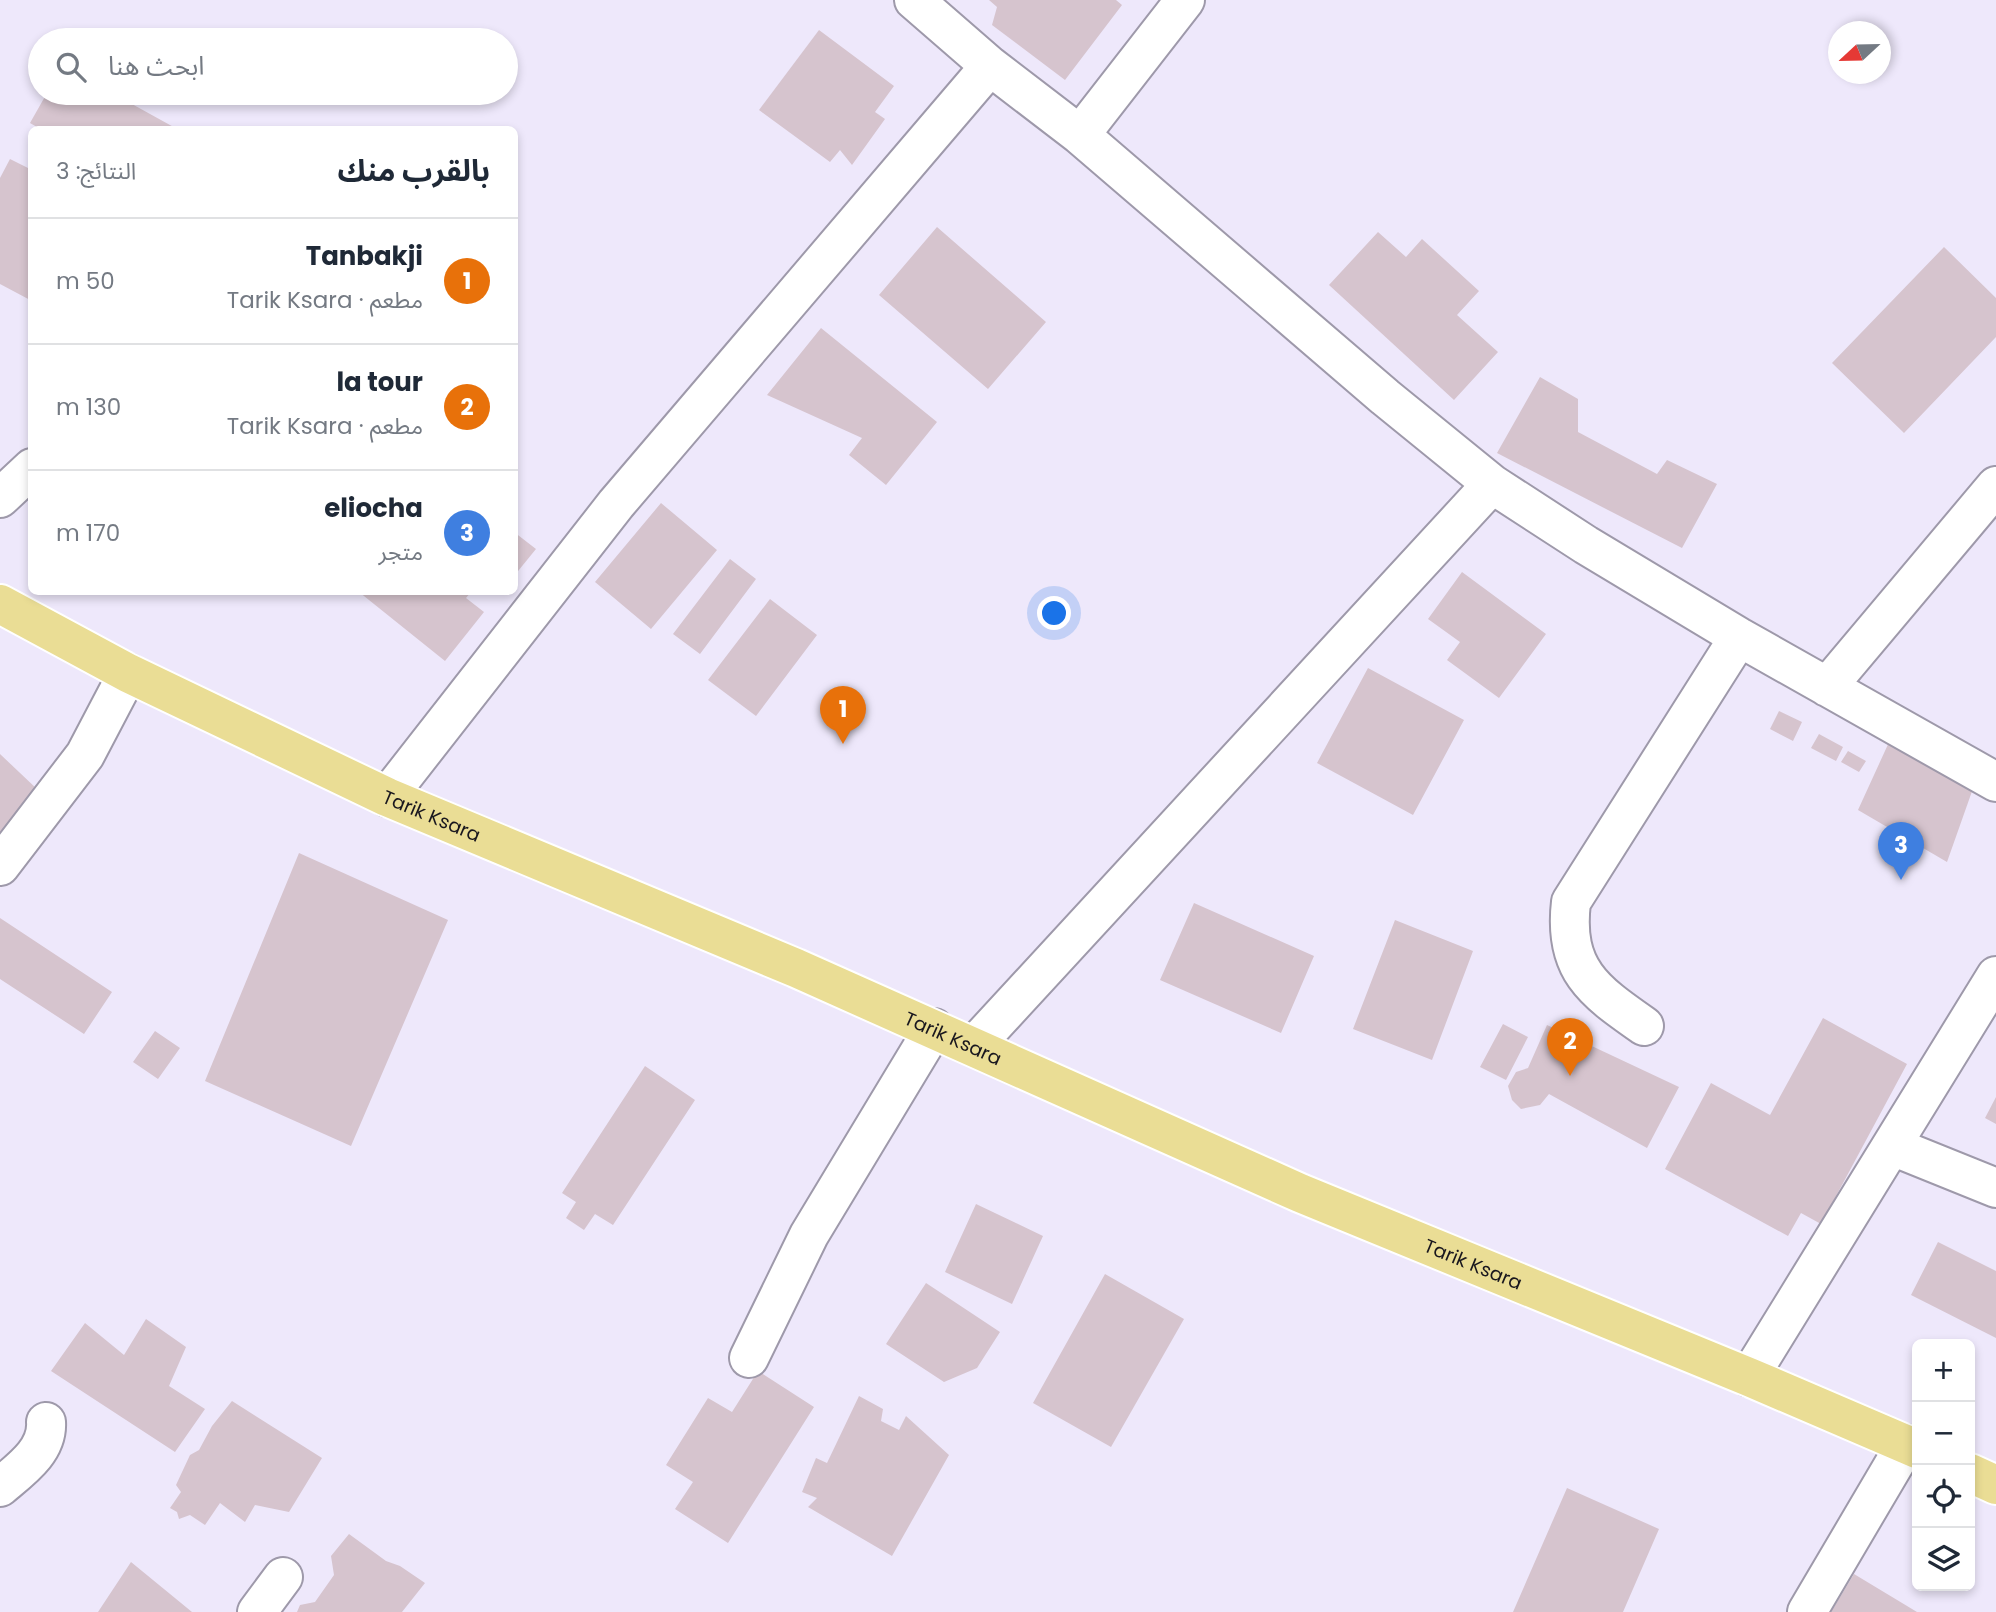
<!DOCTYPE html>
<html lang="ar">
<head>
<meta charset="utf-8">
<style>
	:root { --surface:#fff; --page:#f2f2f3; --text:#1f2937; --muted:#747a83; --line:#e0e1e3; --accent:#1d815a }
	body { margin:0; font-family:Poppins,"Noto Sans Arabic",sans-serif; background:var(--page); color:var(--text); direction:rtl }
	.controls { position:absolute; right:21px; bottom:21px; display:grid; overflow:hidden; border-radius:10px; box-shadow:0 4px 10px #0003 }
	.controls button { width:63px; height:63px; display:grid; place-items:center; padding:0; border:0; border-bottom:2px solid var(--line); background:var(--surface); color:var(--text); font:35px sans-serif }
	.compass { position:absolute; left:1828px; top:21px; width:63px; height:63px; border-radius:50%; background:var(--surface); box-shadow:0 4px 10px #0003; rotate:248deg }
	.you { position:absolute; left:1055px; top:614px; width:24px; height:24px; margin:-18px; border:5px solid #fff; border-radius:50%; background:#1a73e8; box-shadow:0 0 0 10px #1a73e833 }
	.badge { display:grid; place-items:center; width:46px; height:46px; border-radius:50%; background:var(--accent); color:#fff; font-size:23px; font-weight:700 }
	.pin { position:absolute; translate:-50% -58px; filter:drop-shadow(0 2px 4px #0008) }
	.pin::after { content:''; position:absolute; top:37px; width:24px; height:21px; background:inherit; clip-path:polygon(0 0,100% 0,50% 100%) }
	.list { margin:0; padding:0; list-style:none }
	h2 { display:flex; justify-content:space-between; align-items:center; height:91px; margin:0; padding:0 28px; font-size:30px }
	h2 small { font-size:23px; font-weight:400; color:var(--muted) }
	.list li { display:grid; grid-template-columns:46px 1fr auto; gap:21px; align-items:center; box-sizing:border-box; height:126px; padding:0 28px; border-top:2px solid var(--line) }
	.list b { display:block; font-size:26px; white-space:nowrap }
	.list p { margin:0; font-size:23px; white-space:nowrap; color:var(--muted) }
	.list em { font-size:23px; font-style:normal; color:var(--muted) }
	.icon { flex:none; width:38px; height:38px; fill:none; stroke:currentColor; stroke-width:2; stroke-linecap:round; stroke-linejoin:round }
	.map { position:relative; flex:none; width:1996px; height:1612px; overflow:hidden; direction:ltr }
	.search { position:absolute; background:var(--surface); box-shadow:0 4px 10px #0003; left:28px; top:28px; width:490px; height:77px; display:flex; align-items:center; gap:18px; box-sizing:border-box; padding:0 24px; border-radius:38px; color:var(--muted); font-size:26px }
	.panel { position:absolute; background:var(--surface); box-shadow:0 4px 10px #0003; left:28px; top:126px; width:490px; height:469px; border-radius:10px; direction:rtl }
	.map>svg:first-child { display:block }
</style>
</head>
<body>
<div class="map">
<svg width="1996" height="1612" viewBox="0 0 1996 1612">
	<rect width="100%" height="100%" fill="#eee8fb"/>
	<path fill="#d6c4ce" d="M989,0H1116L1122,5L1065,80L992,25L997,7Z
		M819,30L894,86L875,112L885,119L852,165L840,150L830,162L759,110Z
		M47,93H112L179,130H42L30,123Z
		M10,159L32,170V301L0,284V178Z
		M937,227L1046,322L988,389L879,295Z
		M1378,232L1406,257L1422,239L1479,291L1457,315L1498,352L1454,400L1329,285Z
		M1944,247L1996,298V337L1904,433L1832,363Z
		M821,328L937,422L886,485L849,455L862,438L767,395Z
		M1540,377L1578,399V432L1657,474L1667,460L1717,484L1682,548L1497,453Z
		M661,503L717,550L651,629L595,582Z
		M514,532L536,549L514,576Z
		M730,559L756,579L700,654L673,634Z
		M1462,572L1546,634L1499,698L1447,660L1460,642L1428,619Z
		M359,592H471L466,598L484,612L445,661Z
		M770,599L817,635L756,716L708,680Z
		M1368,668L1464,720L1413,815L1317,763Z
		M1779,711L1802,722L1793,741L1770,729Z
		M1819,734L1843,747L1836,761L1811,748Z
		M1890,740L1976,780L1947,862L1858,810Z
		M1848,751L1866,761L1859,772L1841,762Z
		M0,754L38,790L0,834Z
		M299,853L448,920L351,1146L205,1081Z
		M1194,903L1314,956L1281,1033L1160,980Z
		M0,918L112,992L84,1034L0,979Z
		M1395,920L1473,951L1432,1060L1353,1029Z
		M1823,1018L1907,1064L1821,1224L1801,1213L1788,1236L1665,1169L1711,1083L1770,1115Z
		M1503,1024L1528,1037L1506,1080L1480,1067Z
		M1547,1025L1679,1087L1647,1148L1549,1094L1540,1105L1521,1109L1512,1100L1508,1086L1516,1072L1528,1068Z
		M155,1031L180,1048L158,1079L133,1062Z
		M645,1066L695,1100L613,1225L595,1214L584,1230L566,1218L576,1202L562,1193Z
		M1996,1097V1124L1985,1118Z
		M976,1204L1043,1236L1012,1304L945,1272Z
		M1938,1242L1996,1271V1338L1911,1295Z
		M1105,1274L1184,1319L1111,1447L1033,1403Z
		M926,1283L1000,1332L977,1368L944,1382L886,1344Z
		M146,1319L186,1347L169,1386L205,1409L175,1452L51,1371L85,1323L124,1355Z
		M758,1371L814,1407L728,1543L675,1509L693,1482L666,1465L708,1398L732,1412Z
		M859,1396L883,1409L881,1421L899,1430L906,1416L949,1455L892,1556L808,1507L817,1498L802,1492L816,1458L827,1463Z
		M232,1401L322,1458L289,1512L255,1505L245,1522L220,1503L205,1525L190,1515L179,1519L177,1512L170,1508L181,1492L176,1485L190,1455L199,1450L212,1426Z
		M1567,1488L1659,1529L1623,1612H1513Z
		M349,1534L386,1561L400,1566L425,1583L402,1612H297L300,1605L315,1602L334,1575L331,1556Z
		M131,1562L192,1612H98Z
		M1854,1574L1917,1612H1831Z"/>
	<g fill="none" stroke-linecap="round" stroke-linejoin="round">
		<g stroke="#9e99aa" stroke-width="42">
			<path id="minor" d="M914,0L990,66L1080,135L1385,397L1492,484L1586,545L1739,637L1996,782
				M1080,135L1185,0
				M0,498L32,468
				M1827,687L1996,486
				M387,797L616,504L990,66
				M0,866L85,755L128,673
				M1644,1026C1594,991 1563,970 1571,902L1739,637
				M974,1046L1492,484
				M1892,1146L1996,1188
				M749,1358L809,1235L934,1028
				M1749,1377L1996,976
				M0,1487C20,1470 48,1451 46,1422
				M257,1612L283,1577
				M1807,1612L1906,1444"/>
		</g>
		<g stroke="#fff" stroke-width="42">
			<g id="major">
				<path id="s1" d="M0,604L128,673L387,797L796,968L1300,1193L1749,1377L1917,1449"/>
				<path d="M1970,1473L1996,1485"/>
			</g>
		</g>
		<use href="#minor" stroke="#fff" stroke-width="38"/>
		<use href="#major" stroke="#eadd95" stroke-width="38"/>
	</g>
	<g text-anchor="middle" stroke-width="7" stroke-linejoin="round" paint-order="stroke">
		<g font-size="19" fill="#19171e" stroke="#faf7ff">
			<text dy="7" stroke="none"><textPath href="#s1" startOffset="481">Tarik Ksara</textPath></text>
			<text dy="7" stroke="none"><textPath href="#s1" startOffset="1048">Tarik Ksara</textPath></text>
			<text dy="7" stroke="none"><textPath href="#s1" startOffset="1615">Tarik Ksara</textPath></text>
		</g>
	</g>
</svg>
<div class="controls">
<button>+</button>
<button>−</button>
<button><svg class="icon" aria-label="locate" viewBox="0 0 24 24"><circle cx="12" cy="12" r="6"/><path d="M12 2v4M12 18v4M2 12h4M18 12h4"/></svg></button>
<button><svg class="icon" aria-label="layers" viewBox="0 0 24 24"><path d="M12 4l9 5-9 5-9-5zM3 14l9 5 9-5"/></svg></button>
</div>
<svg class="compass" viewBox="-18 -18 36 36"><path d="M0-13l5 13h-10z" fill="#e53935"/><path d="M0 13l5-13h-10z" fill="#747a83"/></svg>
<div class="you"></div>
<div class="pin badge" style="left:843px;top:744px;background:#e8710a">1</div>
<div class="pin badge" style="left:1570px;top:1076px;background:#e8710a">2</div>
<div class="pin badge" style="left:1901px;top:880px;background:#3f7fe0">3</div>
<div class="search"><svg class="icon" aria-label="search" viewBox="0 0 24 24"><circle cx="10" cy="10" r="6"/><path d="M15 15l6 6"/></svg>ابحث هنا</div>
<section class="panel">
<h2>بالقرب منك<small>النتائج: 3</small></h2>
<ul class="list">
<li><span class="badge" style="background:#e8710a">1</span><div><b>Tanbakji</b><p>مطعم · Tarik Ksara</p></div><em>50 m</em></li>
<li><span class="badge" style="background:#e8710a">2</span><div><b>la tour</b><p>مطعم · Tarik Ksara</p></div><em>130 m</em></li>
<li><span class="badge" style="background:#3f7fe0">3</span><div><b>eliocha</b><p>متجر</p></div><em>170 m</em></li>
</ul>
</section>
</div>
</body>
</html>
